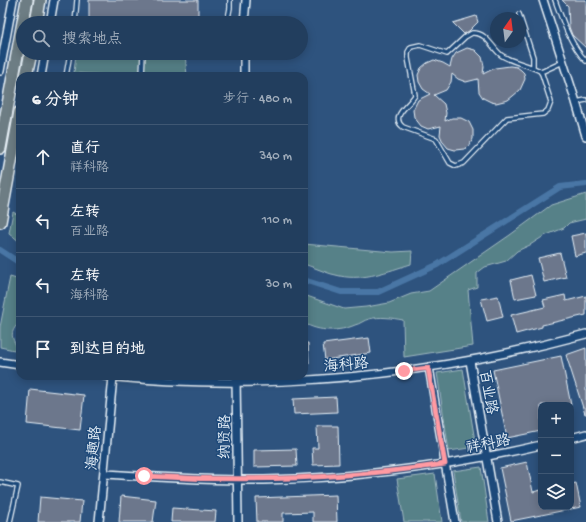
<!DOCTYPE html>
<html lang="zh">
<head>
<meta charset="utf-8">
<style>
	:root { --surface:#223e5e; --page:#2e4967; --text:#f1f3f6; --muted:#a2aebc; --line:#3f5773 }
	body { margin:0; font-family:"Gochi Hand","LXGW WenKai TC",sans-serif; background:var(--page); color:var(--text) }
	.controls { position:absolute; right:12px; bottom:12px; display:grid; overflow:hidden; border-radius:8px; box-shadow:0 2px 10px #0003 }
	.controls button { width:36px; height:36px; display:grid; place-items:center; padding:0; border:0; border-bottom:1px solid var(--line); background:var(--surface); color:var(--text); font:20px sans-serif }
	.compass { position:absolute; left:490px; top:12px; width:36px; height:36px; border-radius:50%; background:var(--surface); box-shadow:0 2px 10px #0003; rotate:14deg }
	.stop { position:absolute; width:12px; height:12px; margin:-9px; border:3px solid #ff9aa2; border-radius:50%; background:#fff }
	.stop.end { background:#ff9aa2; border-color:#fff; box-shadow:0 1px 4px #0008 }
	.list { margin:0; padding:0; list-style:none }
	h2 { display:flex; justify-content:space-between; align-items:center; height:52px; margin:0; padding:0 16px; font-size:17px }
	h2 small { font-size:13px; font-weight:400; color:var(--muted) }
	.list li { display:grid; grid-template-columns:26px 1fr auto; gap:12px; align-items:center; box-sizing:border-box; height:64px; padding:0 16px; border-top:1px solid var(--line) }
	.list b { display:block; font-size:15px; white-space:nowrap }
	.list p { margin:0; font-size:13px; white-space:nowrap; color:var(--muted) }
	.list em { font-size:13px; font-style:normal; color:var(--muted) }
	.icon { flex:none; width:22px; height:22px; fill:none; stroke:currentColor; stroke-width:2; stroke-linecap:round; stroke-linejoin:round }
	.map { position:relative; flex:none; width:586px; height:522px; overflow:hidden }
	.search { position:absolute; background:var(--surface); box-shadow:0 2px 10px #0003; left:16px; top:16px; width:292px; height:44px; display:flex; align-items:center; gap:10px; box-sizing:border-box; padding:0 14px; border-radius:22px; color:var(--muted); font-size:15px }
	.panel { position:absolute; background:var(--surface); box-shadow:0 2px 10px #0003; left:16px; top:72px; width:292px; height:308px; border-radius:12px }
	.map>svg:first-child { display:block }
</style>
</head>
<body>
<div class="map">
<svg width="586" height="522" viewBox="0 0 586 522">
	<rect width="100%" height="100%" fill="#2e537e"/>
	<filter id="ink" filterUnits="userSpaceOnUse"><feTurbulence type="fractalNoise" baseFrequency=".025" numOctaves="2"/><feDisplacementMap in="SourceGraphic" scale="8" xChannelSelector="R" yChannelSelector="G"/><feConvolveMatrix kernelMatrix="1 2 1 2 8 2 1 2 1" color-interpolation-filters="sRGB"/></filter>
	<g filter="url(#ink)">
		<path fill="#578188" stroke="#a0b9c0" d="M76,53H185L187,76H132L74,73Z
			M586,194V219L569,223L564,228L544,236L530,245L517,251L506,261L485,267L477,273V287L468,290L473,346L404,357L403,320C392,318 380,316 369,319C364,320 360,324 355,325C339,332 319,332 304,323V295L344,309L366,307L389,303L411,294L429,291L510,235L551,205Z
			M13,212L20,216V242L9,233Z
			M304,244L393,252L412,251L411,264C388,271 364,281 340,276C328,274 316,268 304,264Z
			M10,277L20,280V322C8,333 12,338 19,351L0,347V327Z
			M463,369L476,447L449,451L437,373Z
			M481,467L489,522H461L453,471Z
			M435,474L442,522H404L397,479Z"/>
		<g fill="none" stroke-linecap="round" stroke-linejoin="round">
			<path stroke="#4976a5" stroke-width="6" d="M0,250L20,263
				M304,280L341,292H378L437,265L560,187L586,184"/>
		</g>
		<path fill="#6c778c" stroke="#e8f1f8" d="M89,0H198V23H89Z
			M562,0H586V48L572,35L569,27L568,6Z
			M476,16L478,22L469,31L464,34L453,23Z
			M467,48L475,50L482,57L484,66L483,74L495,68L510,66L517,67L521,70L524,73L525,79L520,90L513,96L508,100L496,103L491,102L483,98L479,92L478,79L466,82L458,79L452,74L451,82L446,90L434,95L444,104L446,113L445,121L452,118H461L469,122L473,130V139L468,147L464,149L455,150L448,148L443,142L440,135L441,126L428,129L421,126L414,117L413,110L418,100L430,94L423,89L419,82L418,75L421,68L427,63L434,60L443,63L450,67L452,59L456,53Z
			M586,233V253L575,256L571,236Z
			M560,253L566,277L544,282L538,258Z
			M531,275L536,295L515,299L511,280Z
			M565,295L566,301L586,296V315L542,325V327L516,334L511,315L545,307L543,300Z
			M498,296L503,317L487,321L481,299Z
			M369,338L371,353L325,360L323,344Z
			M304,343H308L309,363H304Z
			M586,348V414H585L566,355Z
			M561,356L571,405H541V431L507,438L493,370Z
			M30,389L84,395L80,430L27,424Z
			M336,397L337,412L294,414L293,399Z
			M317,426H338L339,464L313,465L312,448H318Z
			M296,449L297,466L254,467V450Z
			M527,462L533,492L541,490V507H571V484L576,483L581,507L511,521L500,468Z
			M336,495L337,522H313V512L283,513V522H257L256,498Z
			M121,496L156,500L153,522H119Z
			M40,497L82,501L80,522H38Z
			M172,508L216,511L215,522H171Z"/>
		<g fill="none" stroke-linecap="round" stroke-linejoin="round">
			<g stroke="#e8f1f8" stroke-width="6">
				<path id="service" d="M555,0C563,22 570,44 586,61
					M519,14L533,57V67
					M75,23L77,0
					M227,23L230,8V0
					M472,33C487,32 491,47 501,55C513,63 528,64 540,71L542,74L551,102L548,110L543,114L507,118L464,163L456,166L450,163L436,139L403,127C389,116 411,104 415,95L408,58V52L411,47L420,45L447,54L465,37Z
					M541,72L563,62
					M66,76L70,53
					M142,76L143,53
					M576,102L586,100
					M0,482L18,486L10,522"/>
			</g>
			<g stroke="#e8f1f8" stroke-width="10">
				<path id="minor" d="M543,0L576,102L586,136
					M50,23L54,0
					M244,23L246,0
					M244,53V76
					M0,71L13,0
					M41,76L45,53
					M470,361L498,522
					M0,362L20,365
					M429,367L455,522
					M105,376C266,392 430,376 586,334
					M236,376L238,522
					M571,438L586,434
					M104,474C157,477 211,481 264,480C358,478 450,466 541,445
					M99,522L113,377"/>
			</g>
			<g stroke="#e8f1f8" stroke-width="14">
				<path id="primary" d="M36,23L40,0
					M26,76L31,53
					M0,148L27,0
					M0,222L20,112"/>
			</g>
			<use href="#service" stroke="#1f4a7a" stroke-width="3.5"/>
			<use href="#minor" stroke="#1f4a7a" stroke-width="7"/>
			<use href="#primary" stroke="#6d7d84" stroke-width="11"/>
		</g>
	</g>
	<g fill="none" stroke-linecap="round" stroke-linejoin="round" filter="url(#ink)">
		<path stroke="#ff9aa2" stroke-width="5" d="M144,476C245,482 345,479 445,464L428,368L404,371"/>
	</g>
	<g text-anchor="middle" stroke-width="3" stroke-linejoin="round" paint-order="stroke">
		<g font-size="15" fill="#e8f1f8" stroke="#1f4a7a">
			<text transform="translate(346 364) rotate(-5)" y="5">海科路</text>
			<text transform="translate(489 392) rotate(80)" y="5">百业路</text>
			<text transform="translate(224 437) rotate(-90)" y="5">纳贤路</text>
			<text transform="translate(488 443) rotate(-11)" y="5">祥科路</text>
			<text transform="translate(93 448) rotate(-85)" y="5">海趣路</text>
		</g>
	</g>
</svg>
<div class="controls">
<button>+</button>
<button>−</button>
<button><svg class="icon" aria-label="layers" viewBox="0 0 24 24"><path d="M12 4l9 5-9 5-9-5zM3 14l9 5 9-5"/></svg></button>
</div>
<svg class="compass" viewBox="-18 -18 36 36"><path d="M0-13l5 13h-10z" fill="#e53935"/><path d="M0 13l5-13h-10z" fill="#a2aebc"/></svg>
<div class="stop" style="left:144px;top:476px"></div>
<div class="stop end" style="left:404px;top:371px"></div>
<div class="search"><svg class="icon" aria-label="search" viewBox="0 0 24 24"><circle cx="10" cy="10" r="6"/><path d="M15 15l6 6"/></svg>搜索地点</div>
<section class="panel">
<h2>6 分钟<small>步行 · 480 m</small></h2>
<ul class="list">
<li><svg class="icon" aria-label="ahead" viewBox="0 0 24 24"><path d="M12 20V5M6 11l6-6 6 6"/></svg><div><b>直行</b><p>祥科路</p></div><em>340 m</em></li>
<li><svg class="icon" aria-label="left" viewBox="0 0 24 24"><path d="M17 20v-9H6M10 6l-5 5 5 5"/></svg><div><b>左转</b><p>百业路</p></div><em>110 m</em></li>
<li><svg class="icon" aria-label="left" viewBox="0 0 24 24"><path d="M17 20v-9H6M10 6l-5 5 5 5"/></svg><div><b>左转</b><p>海科路</p></div><em>30 m</em></li>
<li><svg class="icon" aria-label="arrive" viewBox="0 0 24 24"><path d="M6 21V4h12l-3 4 3 4H6"/></svg><div><b>到达目的地</b></div></li>
</ul>
</section>
</div>
</body>
</html>
